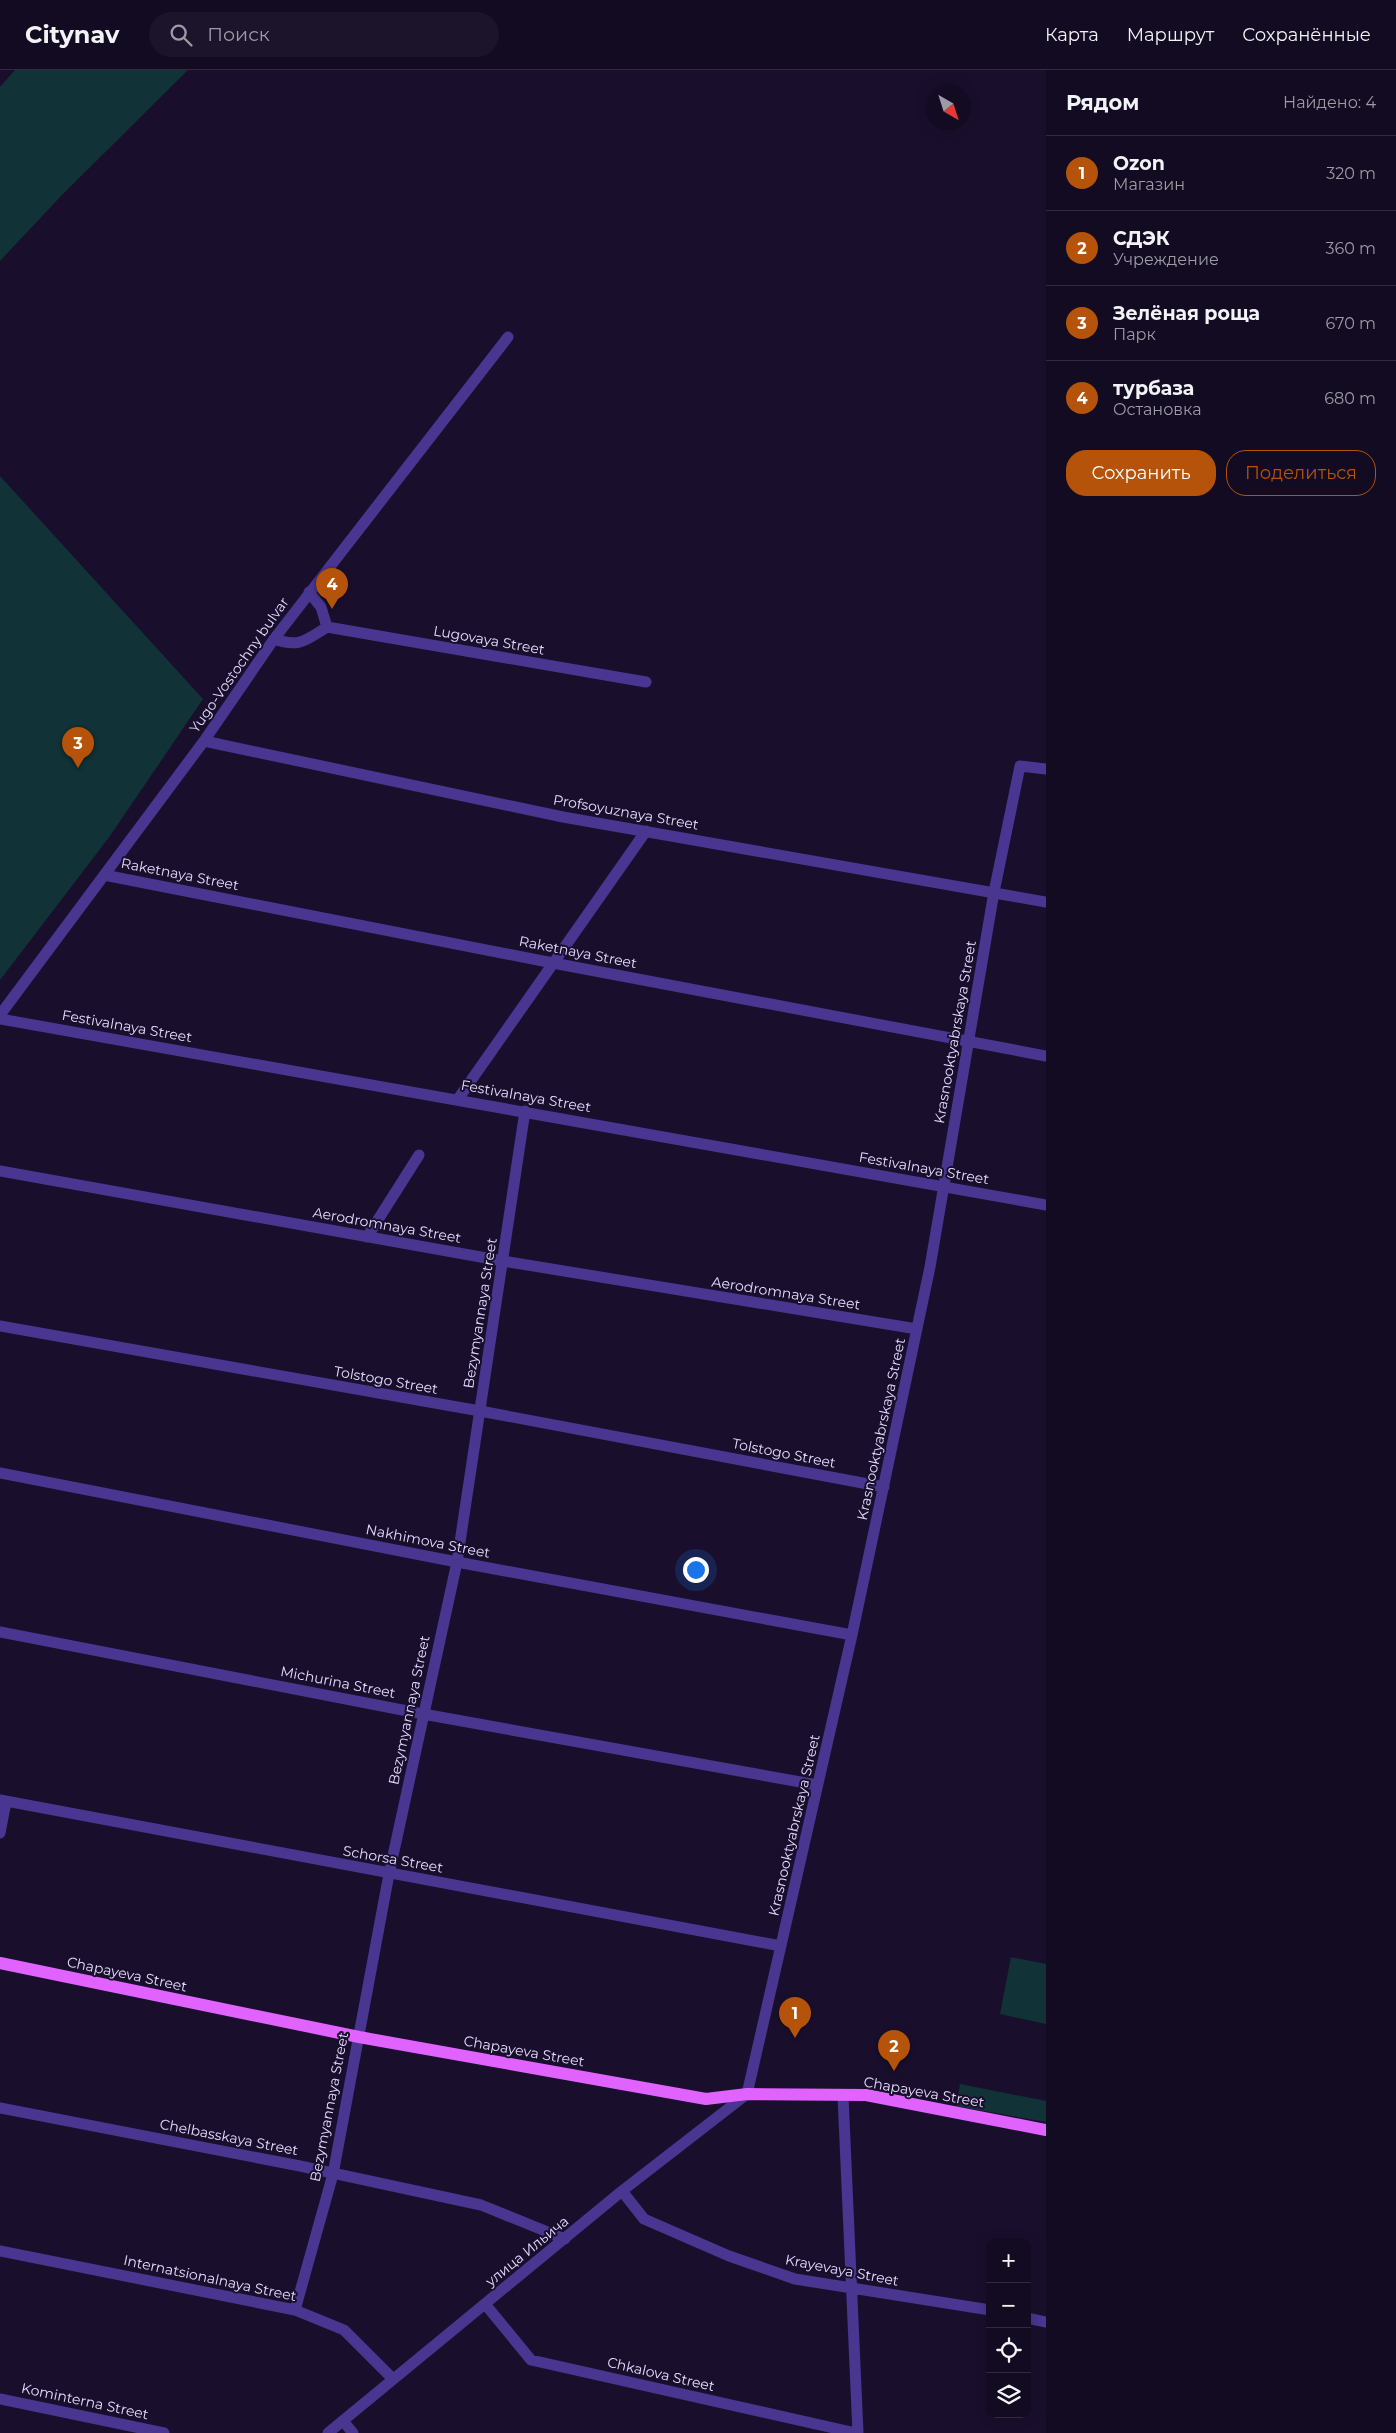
<!DOCTYPE html>
<html lang="ru">
<head>
<meta charset="utf-8">
<style>
	:root { --surface:#130b22; --page:#1c142a; --text:#f1f3f6; --muted:#9d9ba5; --line:#322b40; --accent:#b45309 }
	body { margin:0; font-family:Montserrat,sans-serif; background:var(--page); color:var(--text) }
	.controls { position:absolute; right:15px; bottom:15px; display:grid; overflow:hidden; border-radius:10px; box-shadow:0 2px 12px #0003 }
	.controls button { width:45px; height:45px; display:grid; place-items:center; padding:0; border:0; border-bottom:1px solid var(--line); background:var(--surface); color:var(--text); font:25px sans-serif }
	.compass { position:absolute; left:926px; top:15px; width:45px; height:45px; border-radius:50%; background:var(--surface); box-shadow:0 2px 12px #0003; rotate:141deg }
	.you { position:absolute; left:695px; top:1499px; width:18px; height:18px; margin:-12px; border:4px solid #fff; border-radius:50%; background:#1a73e8; box-shadow:0 0 0 8px #1a73e833 }
	.badge { display:grid; place-items:center; width:32px; height:32px; border-radius:50%; background:var(--accent); color:#fff; font-size:16px; font-weight:700 }
	.pin { position:absolute; translate:-50% -41px; filter:drop-shadow(0 1px 2px #0008) }
	.pin::after { content:''; position:absolute; top:26px; width:18px; height:15px; background:inherit; clip-path:polygon(0 0,100% 0,50% 100%) }
	.list { margin:0; padding:0; list-style:none }
	h2 { display:flex; justify-content:space-between; align-items:center; height:65px; margin:0; padding:0 20px; font-size:21px }
	h2 small { font-size:16px; font-weight:400; color:var(--muted) }
	.list li { display:grid; grid-template-columns:32px 1fr auto; gap:15px; align-items:center; box-sizing:border-box; height:75px; padding:0 20px; border-top:1px solid var(--line) }
	.list b { display:block; font-size:19px; white-space:nowrap }
	.list p { margin:0; font-size:16px; white-space:nowrap; color:var(--muted) }
	.list em { font-size:16px; font-style:normal; color:var(--muted) }
	.actions { display:flex; gap:10px; padding:15px 20px }
	.actions a { flex:1; padding:11px 0; border:1px solid var(--accent); border-radius:20px; text-align:center; font-size:18px; color:var(--accent) }
	.actions .main { background:var(--accent); color:#fff }
	.icon { flex:none; width:28px; height:28px; fill:none; stroke:currentColor; stroke-width:2; stroke-linecap:round; stroke-linejoin:round }
	.map { position:relative; flex:none; width:1046px; height:2363px; overflow:hidden }
	header { display:flex; align-items:center; gap:30px; box-sizing:border-box; height:70px; padding:0 25px; background:var(--surface); border-bottom:1px solid var(--line) }
	header strong { font-size:24px }
	nav { display:flex; gap:28px; margin-inline-start:auto; font-size:18px }
	.search { width:350px; height:45px; background:var(--page); display:flex; align-items:center; gap:12px; box-sizing:border-box; padding:0 18px; border-radius:28px; color:var(--muted); font-size:19px }
	main { display:flex }
	aside { flex:1; background:var(--surface) }
	.map>svg:first-child { display:block }
</style>
</head>
<body>
<header>
<strong>Citynav</strong>
<div class="search"><svg class="icon" aria-label="search" viewBox="0 0 24 24"><circle cx="10" cy="10" r="6"/><path d="M15 15l6 6"/></svg>Поиск</div>
<nav><a>Карта</a><a>Маршрут</a><a>Сохранённые</a></nav>
</header>
<main>
<div class="map">
<svg width="1046" height="2363" viewBox="0 0 1046 2363">
	<rect width="100%" height="100%" fill="#190f2d"/>
	<path fill="#113237" d="M15,0H188L61,126L0,191V17Z
		M0,406L203,629L110,766L0,910Z
		M1011,1887L1046,1894V1954L1000,1944Z
		M960,2014L1046,2031V2052L956,2036Z"/>
	<g fill="none" stroke-linecap="round" stroke-linejoin="round">
		<path stroke="#493690" stroke-width="11" d="M309,522L321,537L327,557
			M274,569C299,578 306,570 327,557L646,612
			M204,671L563,747L1046,832
			M104,805L553,893L1046,986
			M0,945L204,671L274,569L508,267
			M0,949L1046,1135
			M458,1029L646,761
			M0,1101L503,1191L917,1259
			M367,1167L419,1085
			M0,1256L480,1341L884,1417
			M0,1403L457,1492L852,1565
			M0,1562L423,1644L817,1715
			M0,1730L781,1876
			M0,1763L6,1732
			M843,2026L858,2363
			M0,2038L300,2096L481,2135L565,2169
			M622,2121L644,2149L729,2186L795,2209L990,2240
			M0,2181L295,2240L344,2260L393,2309
			M485,2234L531,2290L856,2363
			M295,2240L333,2104L389,1804L457,1492L525,1041
			M1027,2248L1046,2252
			M0,2329L164,2363
			M343,2351L353,2363
			M328,2363L622,2121L747,2024L852,1565L930,1197L994,822L1020,696L1046,699"/>
		<path stroke="#e062ff" stroke-width="12" d="M0,1893L359,1967L706,2029L747,2024L866,2025L1046,2060"/>
	</g>
	<g text-anchor="middle" stroke-width="4" stroke-linejoin="round" paint-order="stroke">
		<g font-size="14" fill="#e5dbff" stroke="#190f2d">
			<text transform="translate(489 570) rotate(10)" y="5">Lugovaya Street</text>
			<text transform="translate(239 595) rotate(-55)" y="5">Yugo-Vostochny bulvar</text>
			<text transform="translate(626 742) rotate(10)" y="5">Profsoyuznaya Street</text>
			<text transform="translate(180 804) rotate(11)" y="5">Raketnaya Street</text>
			<text transform="translate(578 882) rotate(11)" y="5">Raketnaya Street</text>
			<text transform="translate(127 956) rotate(10)" y="5">Festivalnaya Street</text>
			<text transform="translate(955 962) rotate(-80)" y="5">Krasnooktyabrskaya Street</text>
			<text transform="translate(526 1026) rotate(10)" y="5">Festivalnaya Street</text>
			<text transform="translate(924 1098) rotate(10)" y="5">Festivalnaya Street</text>
			<text transform="translate(387 1155) rotate(10)" y="5">Aerodromnaya Street</text>
			<text transform="translate(786 1223) rotate(9)" y="5">Aerodromnaya Street</text>
			<text transform="translate(480 1243) rotate(-81)" y="5">Bezymyannaya Street</text>
			<text transform="translate(386 1310) rotate(10)" y="5">Tolstogo Street</text>
			<text transform="translate(881 1359) rotate(-78)" y="5">Krasnooktyabrskaya Street</text>
			<text transform="translate(784 1383) rotate(11)" y="5">Tolstogo Street</text>
			<text transform="translate(428 1471) rotate(11)" y="5">Nakhimova Street</text>
			<text transform="translate(338 1612) rotate(11)" y="5">Michurina Street</text>
			<text transform="translate(409 1640) rotate(-78)" y="5">Bezymyannaya Street</text>
			<text transform="translate(794 1755) rotate(-77)" y="5">Krasnooktyabrskaya Street</text>
			<text transform="translate(393 1789) rotate(10)" y="5">Schorsa Street</text>
			<text transform="translate(127 1904) rotate(12)" y="5">Chapayeva Street</text>
			<text transform="translate(524 1981) rotate(10)" y="5">Chapayeva Street</text>
			<text transform="translate(924 2022) rotate(10)" y="5">Chapayeva Street</text>
			<text transform="translate(329 2037) rotate(-79)" y="5">Bezymyannaya Street</text>
			<text transform="translate(229 2067) rotate(11)" y="5">Chelbasskaya Street</text>
			<text transform="translate(527 2181) rotate(-39)" y="5">улица Ильича</text>
			<text transform="translate(842 2200) rotate(11)" y="5">Krayevaya Street</text>
			<text transform="translate(210 2208) rotate(12)" y="5">Internatsionalnaya Street</text>
			<text transform="translate(661 2304) rotate(13)" y="5">Chkalova Street</text>
			<text transform="translate(85 2331) rotate(12)" y="5">Kominterna Street</text>
		</g>
	</g>
</svg>
<div class="controls">
<button>+</button>
<button>−</button>
<button><svg class="icon" aria-label="locate" viewBox="0 0 24 24"><circle cx="12" cy="12" r="6"/><path d="M12 2v4M12 18v4M2 12h4M18 12h4"/></svg></button>
<button><svg class="icon" aria-label="layers" viewBox="0 0 24 24"><path d="M12 4l9 5-9 5-9-5zM3 14l9 5 9-5"/></svg></button>
</div>
<svg class="compass" viewBox="-18 -18 36 36"><path d="M0-13l5 13h-10z" fill="#e53935"/><path d="M0 13l5-13h-10z" fill="#9d9ba5"/></svg>
<div class="you"></div>
<div class="pin badge" style="left:795px;top:1968px">1</div>
<div class="pin badge" style="left:894px;top:2001px">2</div>
<div class="pin badge" style="left:78px;top:698px">3</div>
<div class="pin badge" style="left:332px;top:539px">4</div>
</div>
<aside>
<h2>Рядом<small>Найдено: 4</small></h2>
<ul class="list">
<li><span class="badge">1</span><div><b>Ozon</b><p>Магазин</p></div><em>320 m</em></li>
<li><span class="badge">2</span><div><b>СДЭК</b><p>Учреждение</p></div><em>360 m</em></li>
<li><span class="badge">3</span><div><b>Зелёная роща</b><p>Парк</p></div><em>670 m</em></li>
<li><span class="badge">4</span><div><b>турбаза</b><p>Остановка</p></div><em>680 m</em></li>
</ul>
<div class="actions"><a class="main">Сохранить</a><a>Поделиться</a></div>
</aside>
</main>
</body>
</html>
